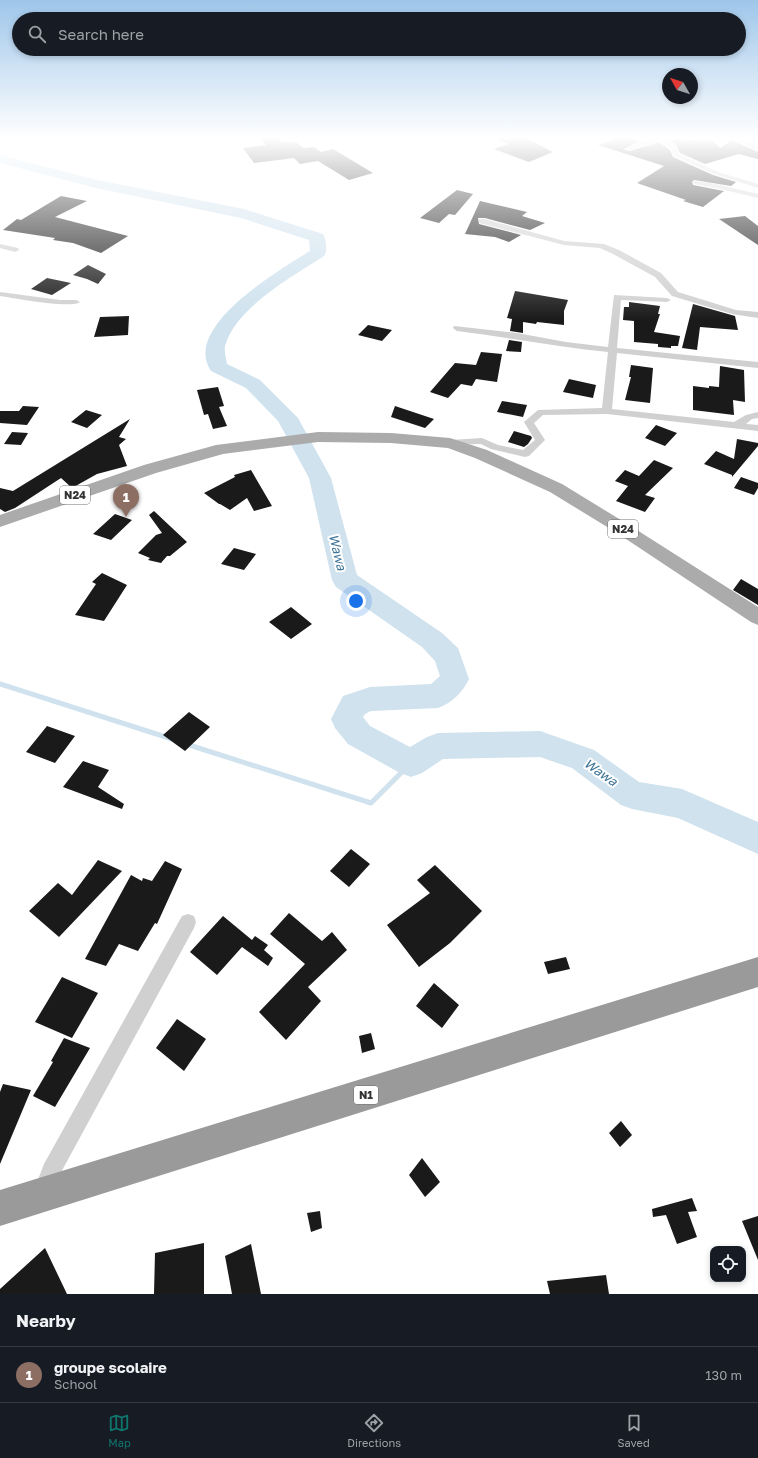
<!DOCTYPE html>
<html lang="en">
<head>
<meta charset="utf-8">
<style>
	:root { --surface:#171b24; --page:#242831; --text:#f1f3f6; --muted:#9ea1a6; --line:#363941; --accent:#0f766e }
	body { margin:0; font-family:"Golos Text",sans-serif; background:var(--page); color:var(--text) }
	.controls { position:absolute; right:12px; bottom:12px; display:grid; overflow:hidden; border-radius:8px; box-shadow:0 2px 6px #0003 }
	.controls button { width:36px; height:36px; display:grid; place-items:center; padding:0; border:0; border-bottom:1px solid var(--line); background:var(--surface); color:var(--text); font:20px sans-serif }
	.compass { position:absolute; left:662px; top:68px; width:36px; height:36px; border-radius:50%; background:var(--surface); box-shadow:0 2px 6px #0003; rotate:309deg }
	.you { position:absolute; left:356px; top:601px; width:14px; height:14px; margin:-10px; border:3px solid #fff; border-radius:50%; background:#1a73e8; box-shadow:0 0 0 6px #1a73e833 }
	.badge { display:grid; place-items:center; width:26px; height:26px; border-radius:50%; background:var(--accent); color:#fff; font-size:13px; font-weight:700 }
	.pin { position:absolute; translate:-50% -33px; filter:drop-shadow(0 1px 2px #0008) }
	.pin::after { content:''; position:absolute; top:21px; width:14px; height:12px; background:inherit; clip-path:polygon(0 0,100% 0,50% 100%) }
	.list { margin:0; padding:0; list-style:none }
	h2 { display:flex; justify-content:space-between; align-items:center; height:52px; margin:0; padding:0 16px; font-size:17px }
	h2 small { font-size:13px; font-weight:400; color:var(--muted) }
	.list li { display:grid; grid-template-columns:26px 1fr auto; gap:12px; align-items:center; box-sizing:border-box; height:56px; padding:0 16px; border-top:1px solid var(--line) }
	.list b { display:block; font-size:15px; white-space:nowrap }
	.list p { margin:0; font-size:13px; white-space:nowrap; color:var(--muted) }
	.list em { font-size:13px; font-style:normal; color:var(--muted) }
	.icon { flex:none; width:22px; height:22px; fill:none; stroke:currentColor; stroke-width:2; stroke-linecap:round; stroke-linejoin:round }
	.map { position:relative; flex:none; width:758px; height:1294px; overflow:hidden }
	.search { position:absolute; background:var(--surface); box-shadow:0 2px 6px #0003; left:12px; right:12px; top:12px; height:44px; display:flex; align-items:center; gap:10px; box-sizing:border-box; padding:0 14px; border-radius:22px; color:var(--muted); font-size:15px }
	.sheet { height:108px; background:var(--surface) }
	nav { display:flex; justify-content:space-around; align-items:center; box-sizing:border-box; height:56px; border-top:1px solid var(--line); background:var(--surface); font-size:11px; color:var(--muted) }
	nav a { display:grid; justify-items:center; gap:2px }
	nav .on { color:var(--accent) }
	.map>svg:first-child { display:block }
</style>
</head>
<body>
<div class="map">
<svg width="758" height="1294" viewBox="0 0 758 1294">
	<rect width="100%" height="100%" fill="#fff"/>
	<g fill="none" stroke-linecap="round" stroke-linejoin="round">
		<path stroke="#cfe2ee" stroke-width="5" d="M0,684L172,739
			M186,744L371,803L411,763"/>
		<path fill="#cfe2ee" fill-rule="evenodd" d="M0,155L97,180L244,209L323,234C326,239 328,251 324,256C292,277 236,307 225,346C224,351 226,358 227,364L260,380L298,418L331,478L357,575L442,633L458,648L469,679C463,692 452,703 438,708L371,711L365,714L363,717L370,726L410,747L427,737L438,733L540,731L594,750L639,782L682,789L758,822V854L678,818L632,809L621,805L572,768L540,757L443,759L422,773L411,777L400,773L348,744L335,728L331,719L343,696L370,687L431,684L440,676L435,661L422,647L336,587L332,580L309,478L278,421L246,388L211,371C181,327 281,269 310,251L309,240L241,218L96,188L0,163Z"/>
	</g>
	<path fill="#1a1a1a" d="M261,138H279L281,142H296L304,148L314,147L321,152L333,149L373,173L349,180L318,161L300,164L294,158L254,163L243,148L266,145Z
		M495,138H526L553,152L529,162L494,149L508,144Z
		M618,138H633L640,141L624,149L625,150L630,151L659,142L670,150L673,157L713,175L736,182L731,186L694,180L692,182L693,185L724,191L703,207L683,201L686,200L637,183L664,166L598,145Z
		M679,138L688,140L711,139L720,148L732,140L758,152V159L739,154L705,164L680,153L676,145L670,141Z
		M457,190L473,194L455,215L449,214L439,223L420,218Z
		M61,196L87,201L55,217L128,236L101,253L73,243L53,240L55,238L3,230L17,219L21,220Z
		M480,201L527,212L522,216L545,223L530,230L485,218H478L479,224L521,235L509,242L495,237L465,234Z
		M745,216L758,226V245L719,219Z
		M88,265L106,274L98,284L87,279L73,275Z
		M47,278L71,283L52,295L31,289Z
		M515,291L568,300L564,311V325L537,322L536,324L523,322V333L510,331L512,319L507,318Z
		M629,302L660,306L658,314H660L654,332L680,336L678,346H671V348L658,347V344L634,342V321L623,320L624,307H629Z
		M693,304L735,316L738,330L700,327L697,350L682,348Z
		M129,316L128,335L94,337L100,317Z
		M368,325L392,330L382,341L358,335Z
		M509,340L522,342L521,352L506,351Z
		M481,352L502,354L497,382L476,379L472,386L461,384L448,398L430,392L455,363L476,365Z
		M631,365L653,368L650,403L625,400L631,377H629Z
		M720,366L744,370L745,402L733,400L734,415L693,410V386L709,388V386L719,387Z
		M569,379L596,385L593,398L563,392Z
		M218,387L224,406L219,407L227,426L213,429L208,414L204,415L197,390Z
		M502,401L527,405L523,417L497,412Z
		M23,406L39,407L27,425L0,423V411H19Z
		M395,406L434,419L425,428L391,417Z
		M86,410L102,415L87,428L71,422Z
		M130,419L119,437L126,439L119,445L127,466L97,474L72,488L61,478L15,508L5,512L0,509V488L13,491Z
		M656,425L677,433L665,446L645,438Z
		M514,431L531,436L532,438L528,444L524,447L508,442Z
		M12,432L28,433L21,445L4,444Z
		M737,439L758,443V446L732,477V475L704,464L716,451L734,459Z
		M654,460L673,468L645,495L655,498L645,512L616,501L628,486L615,481L625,470L639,476Z
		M251,470L272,506L254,511L247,498L230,510L220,504H219L204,493L235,477L234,475Z
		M741,477L758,483V488L754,495L734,488Z
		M154,511L187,542L170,556H167L161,563L148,560L150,558L138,553L156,535L162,533L149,515Z
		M115,514L132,520L111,540L93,534Z
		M234,548L256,554L244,570L221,564Z
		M102,573L127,585L104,621L75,615L96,584L92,582Z
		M741,579L758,589V605L733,590Z
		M291,607L312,624L291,639L269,622Z
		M189,712L210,727L185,751L163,735Z
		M47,726L75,736L55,763L26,752Z
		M83,761L109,770L98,787L124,804L122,809L63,787Z
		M351,849L370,864L349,887L330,871Z
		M98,860L122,871L59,937L29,911L58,883L72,895Z
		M165,861L182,869L157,924L155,923L138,951L119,944L106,966L85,959L131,875L142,881L143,878L152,881Z
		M435,865L482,911L450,943L419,967L387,925L430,893L417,880Z
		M289,913L322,941L332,932L347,950L308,987L321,1001L286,1040L259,1012L305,964L270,934Z
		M223,916L252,940L255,936L268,945L264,950L273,958L268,966L242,947L217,975L190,952Z
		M566,957L570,969L548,974L544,962Z
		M62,977L98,993L72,1038L35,1022Z
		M434,983L459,1005L442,1028L416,1006Z
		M177,1019L206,1039L184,1071L156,1048Z
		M371,1033L375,1049L362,1053L359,1036Z
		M64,1038L90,1048L55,1107L33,1096L53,1062L51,1061Z
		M3,1084L31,1090L0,1164V1092Z
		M621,1121L632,1135L620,1147L609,1133Z
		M422,1158L440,1182L425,1197L409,1175Z
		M692,1198L697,1211L688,1212L697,1237L677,1244L666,1215L653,1217L652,1209Z
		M320,1211L322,1228L311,1232L307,1213Z
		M758,1216V1260L742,1221Z
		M204,1243V1294H154L155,1253Z
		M251,1244L261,1294H232L225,1256Z
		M45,1248L67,1294H0V1289Z
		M606,1275L609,1294H550L547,1281Z"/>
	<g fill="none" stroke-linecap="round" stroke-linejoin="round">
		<path fill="#d0d0d0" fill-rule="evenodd" d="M652,138C664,138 675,141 679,154L718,172L758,184V188L714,174L674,156L671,149L659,140L630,150L625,149Z
			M731,138H740L758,147V151Z
			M695,181L716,184L758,194V198L716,188L693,184V182Z
			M479,219H485L564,241L604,244L619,250L661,273L678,292L736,310L758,312V318L732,314L672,296L655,277L613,254L600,248L564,245L479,223Z
			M0,244L18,248L19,250L15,252L0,248Z
			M0,292L60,300H76L80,302C72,309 13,298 0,296Z
			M614,295L667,298L671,300L667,302L621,300L617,348L758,362V368L617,353L612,409L734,422L746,415L758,412V418L752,419L746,424L758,425V431L607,414L543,415L534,423L545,440L529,456L525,457L491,449L481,444L446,445L445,443L446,441L450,440L482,438L498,445L523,450L535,440L524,422L538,410L602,408L608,352C557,347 507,337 457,331L453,328L454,326L517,333L566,342L608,347Z
			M188,914L194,916L196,922L194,928L59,1176L51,1197L44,1200L37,1197L34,1190L44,1164L182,916Z"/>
		<path fill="#ababab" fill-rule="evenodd" d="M318,432L391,433L450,438L487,450L562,484L629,525L758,607V625L751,622L617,533L550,492L475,458L448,448L391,443L318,442L223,454L156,473L0,527V515L144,465L216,445Z"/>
		<path fill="#9a9a9a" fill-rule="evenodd" d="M758,957V987L0,1226V1190Z"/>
	</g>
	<linearGradient id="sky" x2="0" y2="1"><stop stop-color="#9ec6ea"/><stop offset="0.43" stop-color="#fff"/><stop offset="1" stop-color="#fff" stop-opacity="0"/></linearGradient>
	<rect width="758" height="320" fill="url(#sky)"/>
	<g text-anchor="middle" stroke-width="4" stroke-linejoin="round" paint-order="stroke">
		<g fill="#fff" stroke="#707070" stroke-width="1">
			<rect x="60" y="486" width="30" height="18" rx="3"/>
			<rect x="608" y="520" width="30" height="18" rx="3"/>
			<rect x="354" y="1086" width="24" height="18" rx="3"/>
		</g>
		<g font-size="11" font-weight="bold" fill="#333">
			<text x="75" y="499">N24</text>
			<text x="623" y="533">N24</text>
			<text x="366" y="1099">N1</text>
		</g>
		<g font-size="13" font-style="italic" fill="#3f7597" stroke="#fff">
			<text transform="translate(338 552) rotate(76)" y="5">Wawa</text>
			<text transform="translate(601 772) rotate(35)" y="5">Wawa</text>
		</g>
	</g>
</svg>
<div class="controls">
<button><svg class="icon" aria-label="locate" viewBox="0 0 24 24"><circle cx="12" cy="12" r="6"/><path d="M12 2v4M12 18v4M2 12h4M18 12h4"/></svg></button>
</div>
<svg class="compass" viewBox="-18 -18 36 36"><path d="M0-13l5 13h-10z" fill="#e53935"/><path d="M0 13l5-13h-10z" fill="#9ea1a6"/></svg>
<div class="you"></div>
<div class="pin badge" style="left:126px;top:517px;background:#8d6e63">1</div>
<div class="search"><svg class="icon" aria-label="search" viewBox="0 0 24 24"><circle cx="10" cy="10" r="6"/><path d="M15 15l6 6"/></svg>Search here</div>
</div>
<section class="sheet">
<h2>Nearby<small></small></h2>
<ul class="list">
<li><span class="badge" style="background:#8d6e63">1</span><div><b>groupe scolaire</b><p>School</p></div><em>130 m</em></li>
</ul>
</section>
<nav>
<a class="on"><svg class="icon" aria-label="map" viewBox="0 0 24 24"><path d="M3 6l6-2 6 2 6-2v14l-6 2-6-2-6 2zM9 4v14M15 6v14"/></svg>Map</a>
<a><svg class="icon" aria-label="directions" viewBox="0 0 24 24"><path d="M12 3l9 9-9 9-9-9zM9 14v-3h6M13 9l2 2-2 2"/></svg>Directions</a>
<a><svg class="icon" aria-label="saved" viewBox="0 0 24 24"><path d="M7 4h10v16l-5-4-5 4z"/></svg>Saved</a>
</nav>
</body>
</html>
